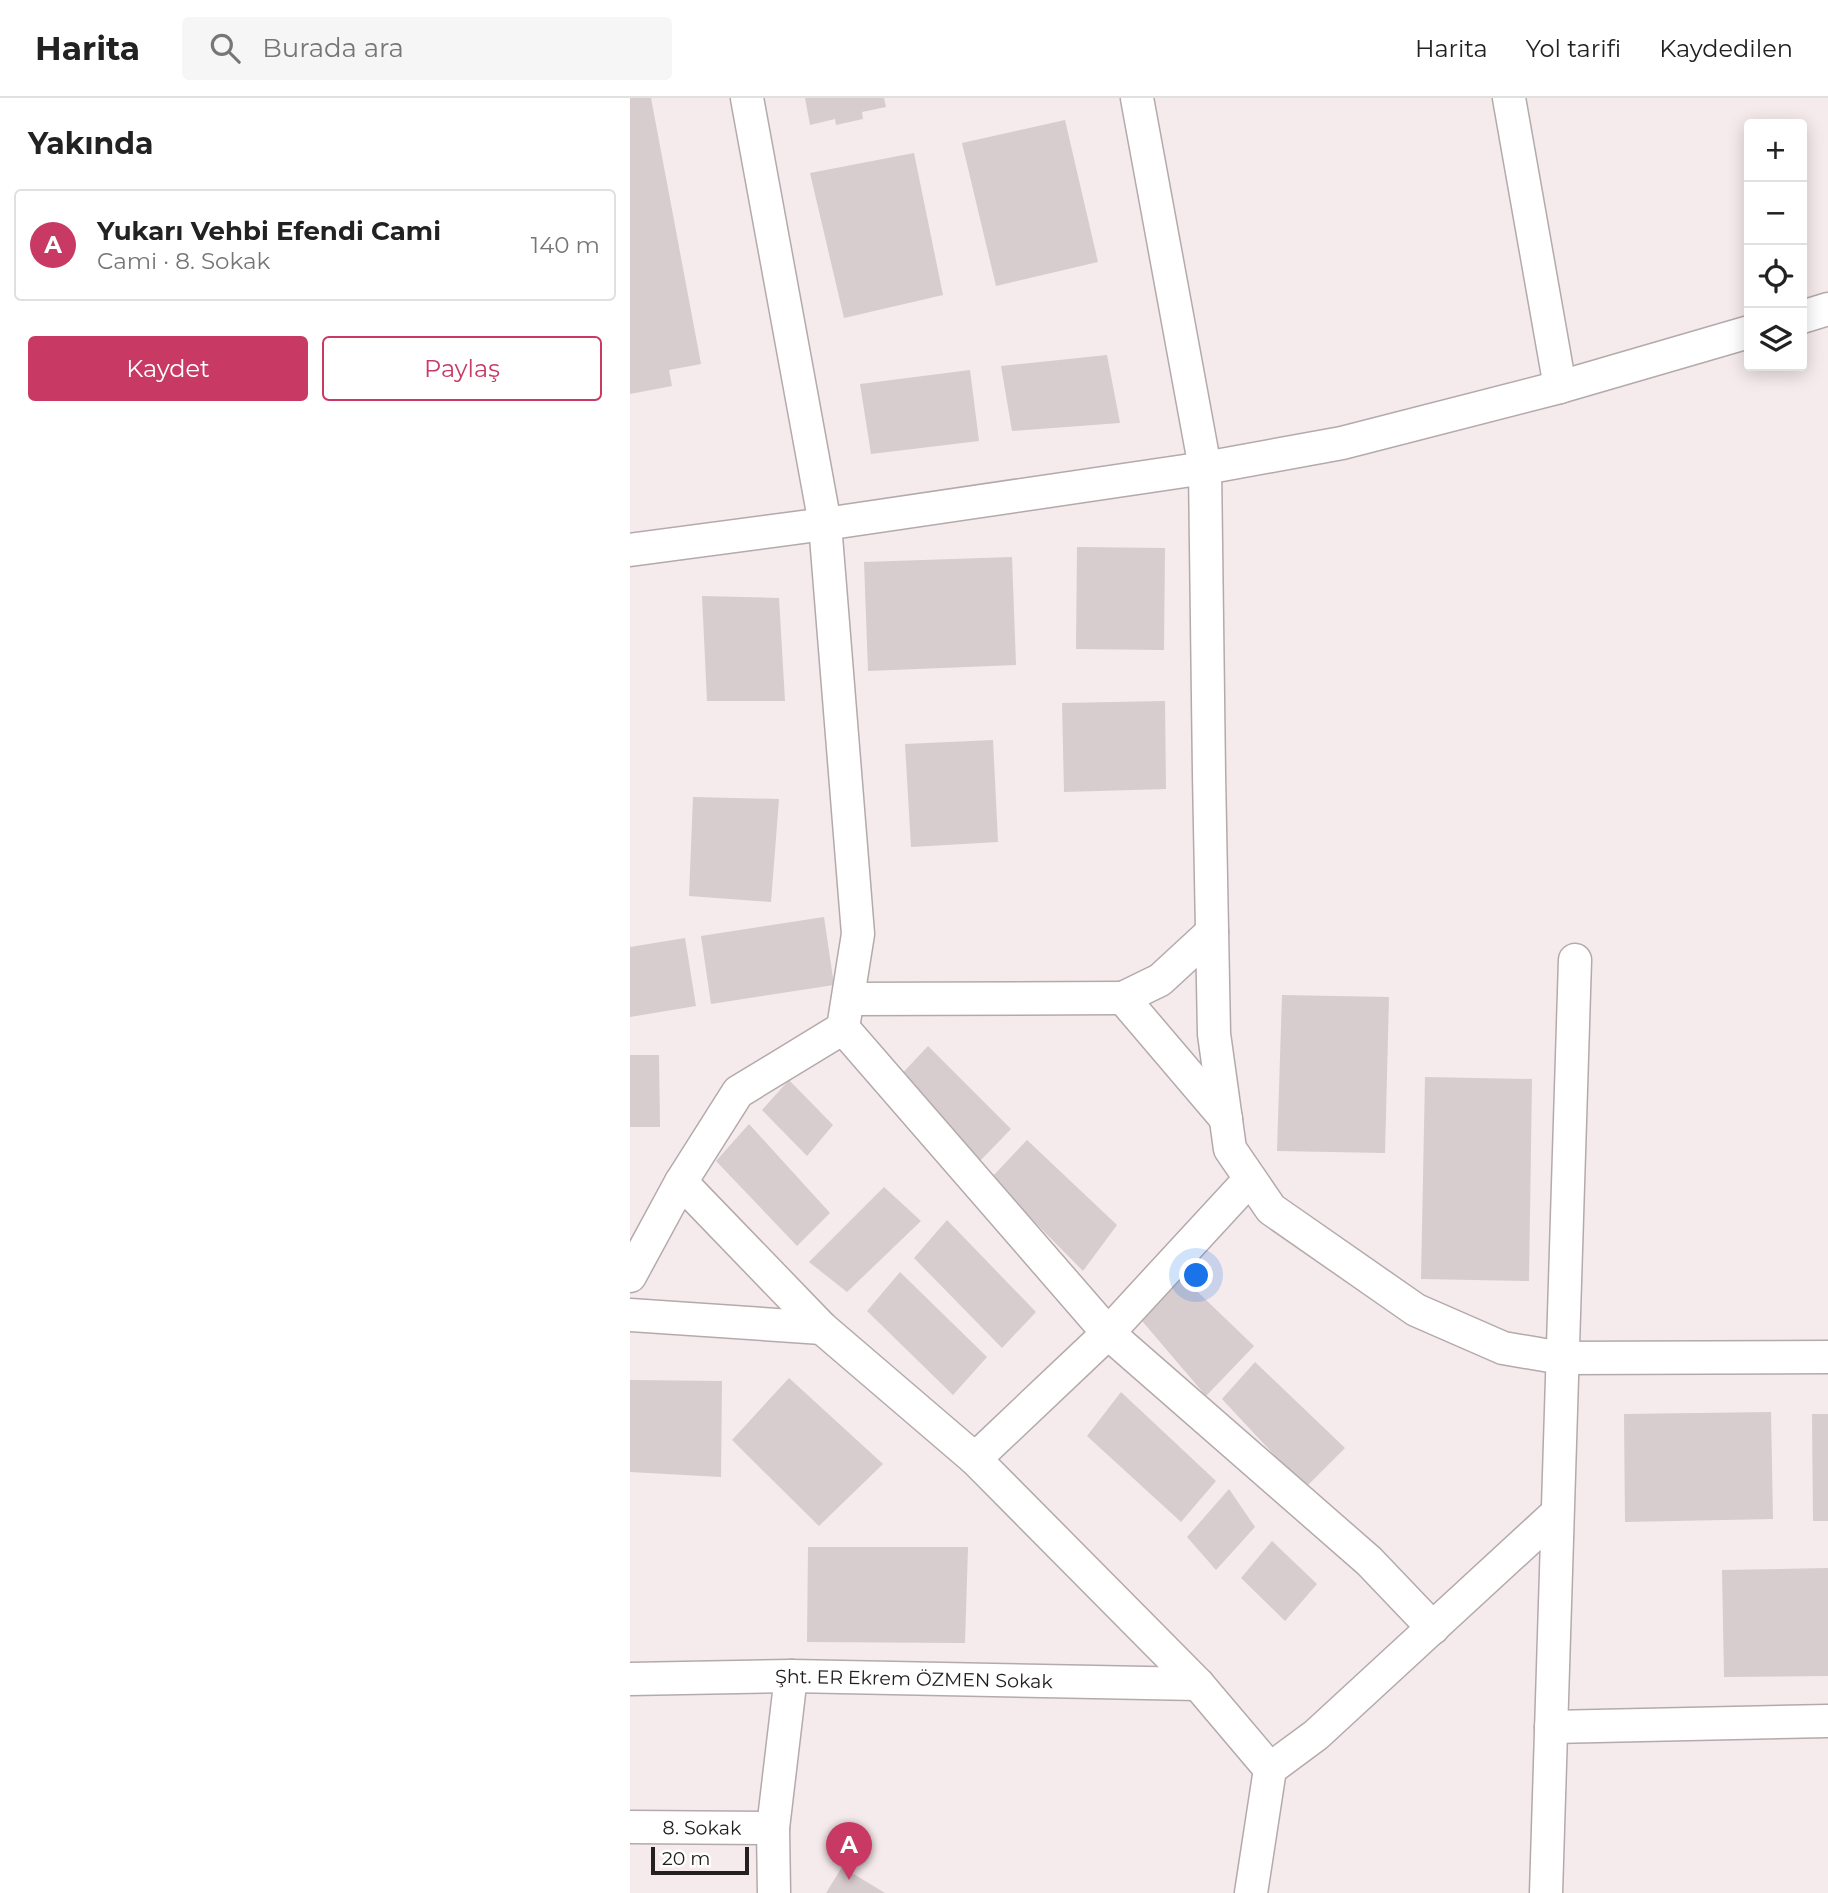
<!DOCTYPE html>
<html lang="tr">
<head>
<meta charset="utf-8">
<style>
	:root { --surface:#fff; --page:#f6f6f6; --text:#222; --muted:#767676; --line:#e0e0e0; --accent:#c83964 }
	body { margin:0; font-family:Montserrat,sans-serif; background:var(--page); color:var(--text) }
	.controls { position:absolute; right:21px; top:21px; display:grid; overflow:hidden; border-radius:7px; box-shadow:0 4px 18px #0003 }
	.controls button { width:63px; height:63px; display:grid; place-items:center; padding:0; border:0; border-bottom:2px solid var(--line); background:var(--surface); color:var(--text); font:35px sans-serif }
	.scale { position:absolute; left:21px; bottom:18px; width:98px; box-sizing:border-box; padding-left:7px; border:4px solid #242020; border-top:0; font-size:19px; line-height:24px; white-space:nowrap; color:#242020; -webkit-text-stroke:5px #fff; paint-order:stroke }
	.you { position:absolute; left:567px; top:1178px; width:24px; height:24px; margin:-18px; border:5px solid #fff; border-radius:50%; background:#1a73e8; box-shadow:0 0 0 10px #1a73e833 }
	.badge { display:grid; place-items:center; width:46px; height:46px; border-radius:50%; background:var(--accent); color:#fff; font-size:23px; font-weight:700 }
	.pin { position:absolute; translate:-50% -58px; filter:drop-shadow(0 2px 4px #0008) }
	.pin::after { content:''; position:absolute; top:37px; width:24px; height:21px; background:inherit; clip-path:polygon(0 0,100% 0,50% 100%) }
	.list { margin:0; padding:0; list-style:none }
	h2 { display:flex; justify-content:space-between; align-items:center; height:91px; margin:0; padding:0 28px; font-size:30px }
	h2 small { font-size:23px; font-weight:400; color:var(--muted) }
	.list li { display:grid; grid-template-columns:46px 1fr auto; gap:21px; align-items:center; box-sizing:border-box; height:112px; margin:0 14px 14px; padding:0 14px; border:2px solid var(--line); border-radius:7px }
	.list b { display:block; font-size:26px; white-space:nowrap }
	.list p { margin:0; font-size:23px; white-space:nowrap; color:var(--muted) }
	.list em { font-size:23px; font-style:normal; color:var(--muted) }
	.actions { display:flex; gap:14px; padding:21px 28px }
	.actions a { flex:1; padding:16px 0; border:2px solid var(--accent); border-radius:7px; text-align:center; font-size:24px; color:var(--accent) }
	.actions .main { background:var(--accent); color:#fff }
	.icon { flex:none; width:38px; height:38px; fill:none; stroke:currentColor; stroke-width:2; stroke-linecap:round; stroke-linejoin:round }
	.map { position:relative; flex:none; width:1198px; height:1795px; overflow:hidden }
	header { display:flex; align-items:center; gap:42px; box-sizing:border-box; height:98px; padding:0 35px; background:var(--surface); border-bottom:2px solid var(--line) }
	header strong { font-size:33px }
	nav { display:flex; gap:38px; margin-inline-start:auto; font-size:24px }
	.search { width:490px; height:63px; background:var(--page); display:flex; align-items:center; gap:18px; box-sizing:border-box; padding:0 24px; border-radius:7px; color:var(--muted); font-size:26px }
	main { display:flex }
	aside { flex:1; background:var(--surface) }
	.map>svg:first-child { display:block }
</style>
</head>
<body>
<header>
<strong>Harita</strong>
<div class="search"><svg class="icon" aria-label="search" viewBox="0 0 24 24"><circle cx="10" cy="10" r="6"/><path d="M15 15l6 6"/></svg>Burada ara</div>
<nav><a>Harita</a><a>Yol tarifi</a><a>Kaydedilen</a></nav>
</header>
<main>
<aside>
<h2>Yakında<small></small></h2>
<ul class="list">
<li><span class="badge">A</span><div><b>Yukarı Vehbi Efendi Cami</b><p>Cami · 8. Sokak</p></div><em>140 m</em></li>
</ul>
<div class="actions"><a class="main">Kaydet</a><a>Paylaş</a></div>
</aside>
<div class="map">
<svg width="1198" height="1795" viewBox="0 0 1198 1795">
	<rect width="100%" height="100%" fill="#f5eaec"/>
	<path fill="#d7ccce" d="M0,0H21L71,266L39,272L42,288L0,296Z
		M175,0H254L256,9L232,14L233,21L206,27L205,21L180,27Z
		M435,22L468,164L366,188L332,45Z
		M284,55L313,197L214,220L180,75Z
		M477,257L490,325L382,333L371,268Z
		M340,272L349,343L241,356L230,286Z
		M447,449L535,450L534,552L446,551Z
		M382,459L386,567L238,573L234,464Z
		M72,498L149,500L155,603H77Z
		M535,603L536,691L434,694L432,605Z
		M363,642L368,744L281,749L275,646Z
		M63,699L149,701L141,804L59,798Z
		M194,819L204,887L81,906L71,838Z
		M55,840L66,908L0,919V849Z
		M652,897L759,899L755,1055L647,1053Z
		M298,948L381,1031L349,1064L266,982Z
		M0,957H29L30,1029H0Z
		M795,979L902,981L899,1183L791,1181Z
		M159,982L203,1027L177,1058L132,1012Z
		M119,1026L200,1115L167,1148L86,1063Z
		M397,1042L487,1127L453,1173L361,1080Z
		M254,1089L291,1123L217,1194L179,1164Z
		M317,1122L406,1214L372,1250L284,1160Z
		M270,1174L357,1259L323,1297L237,1213Z
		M550,1177L624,1248L576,1298L507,1217Z
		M625,1264L715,1350L675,1390L592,1301Z
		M159,1280L253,1366L189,1428L102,1342Z
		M0,1282L92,1283L91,1379L0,1374Z
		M491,1294L586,1383L551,1424L457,1338Z
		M1141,1314L1143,1421L995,1424L994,1316Z
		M1182,1316H1198V1423H1183Z
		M599,1391L625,1429L586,1472L557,1439Z
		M642,1443L687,1486L655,1523L611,1480Z
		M178,1449H338L335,1545L177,1544Z
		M1198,1470V1578L1094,1579L1092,1472Z
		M212,1769L255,1795H196Z"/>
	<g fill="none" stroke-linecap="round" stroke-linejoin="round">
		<g stroke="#b4aaab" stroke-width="35">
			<g id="minor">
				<path d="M507,0L575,370L579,676L584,936L600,1051L641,1111L786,1212L873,1250L932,1260L1198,1259"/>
				<path d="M879,0L930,289"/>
				<path d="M1172,219L1198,211"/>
				<path d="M0,452L195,426L575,370L712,345L930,289L1119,234"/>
				<path d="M582,834L530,882L493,900L596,1021"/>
				<path d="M218,901L493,900"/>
				<path d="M213,930L478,1235L739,1463L803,1530"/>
				<path d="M51,1084L192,1230L345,1361L568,1586L640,1671L621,1795"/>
				<path d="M0,1178L51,1084L108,994L213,930L228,836L195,426L117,0"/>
				<path d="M0,1217L192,1230"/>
				<path d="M345,1361L478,1235L620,1081"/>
				<path id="s1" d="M0,1581L161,1578L568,1586"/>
				<path d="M921,1629L1198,1623"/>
				<path d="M640,1671L686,1637L927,1415"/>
				<path id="s2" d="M0,1729L143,1730"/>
				<path d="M144,1795L143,1730L161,1578"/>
				<path d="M916,1795L945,862"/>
			</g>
		</g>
		<use href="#minor" stroke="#fff" stroke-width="32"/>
	</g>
	<g text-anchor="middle" stroke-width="6" stroke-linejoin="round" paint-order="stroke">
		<g font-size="19" fill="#242020" stroke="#fff">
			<text dy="7" stroke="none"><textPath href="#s1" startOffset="284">Şht. ER Ekrem ÖZMEN Sokak</textPath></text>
			<text dy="7" stroke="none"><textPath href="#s2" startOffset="72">8. Sokak</textPath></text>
		</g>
	</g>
</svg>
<div class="controls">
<button>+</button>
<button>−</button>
<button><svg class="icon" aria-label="locate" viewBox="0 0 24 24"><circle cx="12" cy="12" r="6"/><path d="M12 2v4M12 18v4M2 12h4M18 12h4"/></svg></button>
<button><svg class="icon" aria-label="layers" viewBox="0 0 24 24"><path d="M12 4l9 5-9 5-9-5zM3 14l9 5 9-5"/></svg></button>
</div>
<div class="scale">20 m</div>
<div class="you"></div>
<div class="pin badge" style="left:219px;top:1782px">A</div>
</div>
</main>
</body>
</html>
